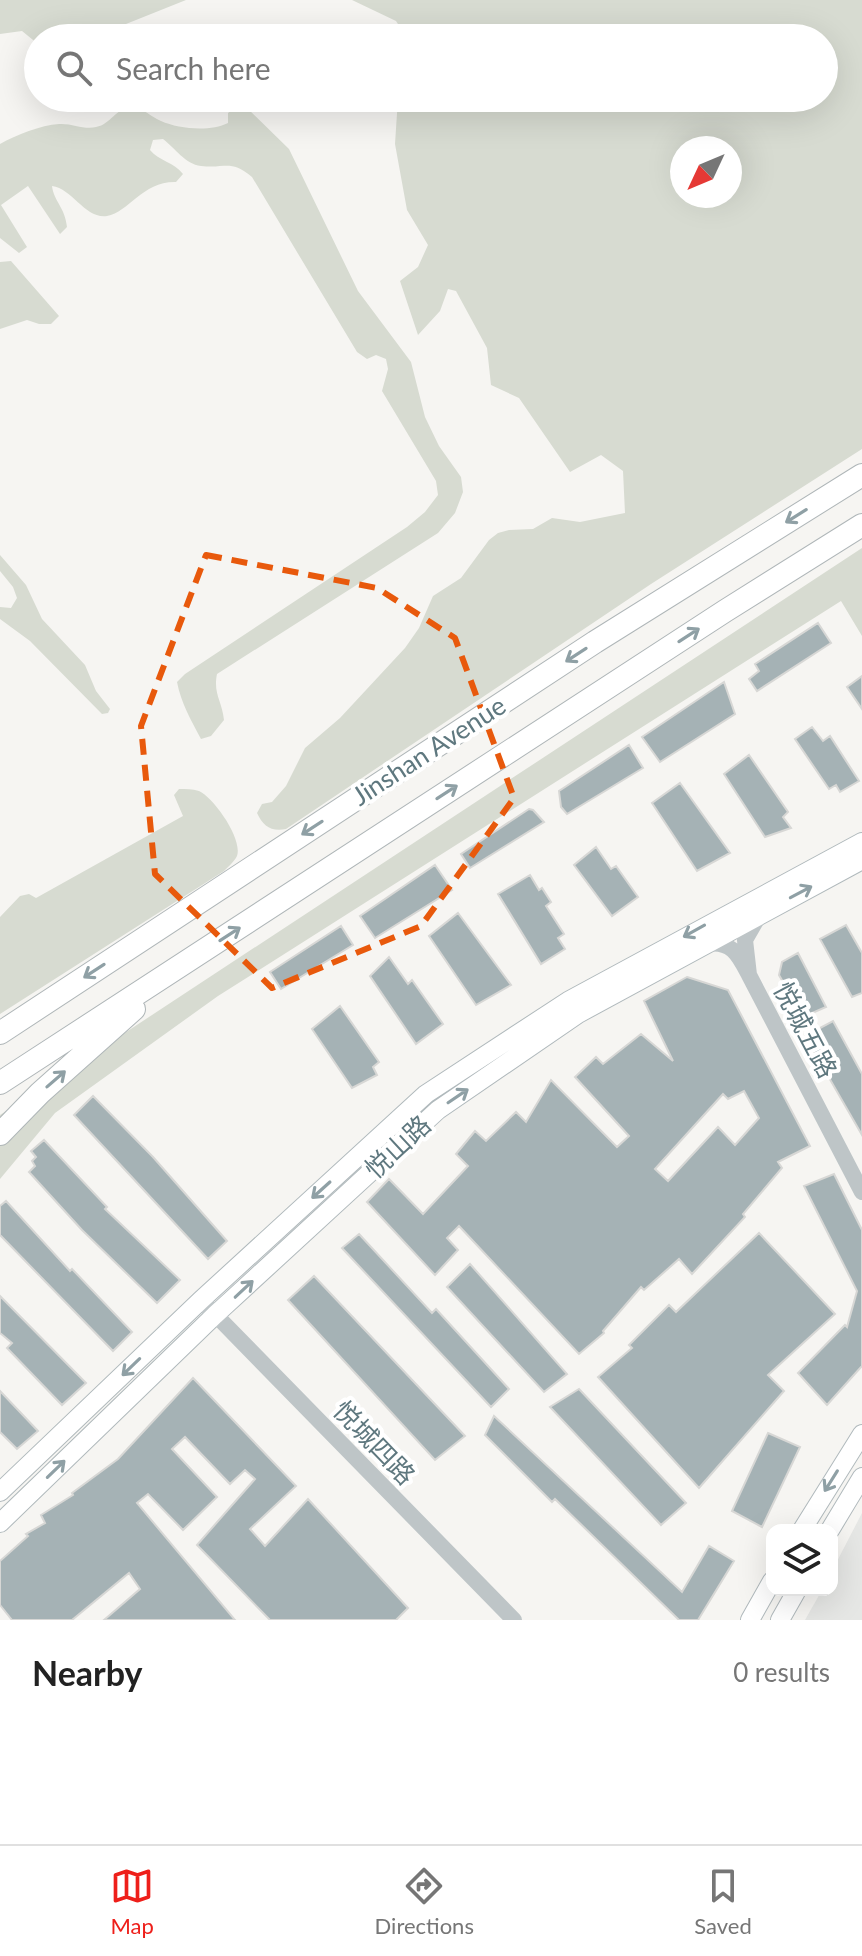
<!DOCTYPE html>
<html lang="en">
<head>
<meta charset="utf-8">
<style>
	:root { --surface:#fff; --page:#f2f2f2; --text:#222; --muted:#767676; --line:#e0e0e0; --accent:#ee1f1a }
	body { margin:0; font-family:Lato,"Noto Sans SC",sans-serif; background:var(--page); color:var(--text) }
	.controls { position:absolute; right:24px; bottom:24px; display:grid; overflow:hidden; border-radius:16px; box-shadow:0 8px 32px #0002 }
	.controls button { width:72px; height:72px; display:grid; place-items:center; padding:0; border:0; border-bottom:2px solid var(--line); background:var(--surface); color:var(--text); font:40px sans-serif }
	.compass { position:absolute; left:670px; top:136px; width:72px; height:72px; border-radius:50%; background:var(--surface); box-shadow:0 8px 32px #0002; rotate:226deg }
	.list { margin:0; padding:0; list-style:none }
	h2 { display:flex; justify-content:space-between; align-items:center; height:104px; margin:0; padding:0 32px; font-size:34px }
	h2 small { font-size:26px; font-weight:400; color:var(--muted) }
	.icon { flex:none; width:44px; height:44px; fill:none; stroke:currentColor; stroke-width:2; stroke-linecap:round; stroke-linejoin:round }
	.map { position:relative; flex:none; width:862px; height:1620px; overflow:hidden }
	.search { position:absolute; background:var(--surface); box-shadow:0 8px 32px #0002; left:24px; right:24px; top:24px; height:88px; display:flex; align-items:center; gap:20px; box-sizing:border-box; padding:0 28px; border-radius:44px; color:var(--muted); font-size:30px }
	.sheet { height:224px; background:var(--surface) }
	nav { display:flex; justify-content:space-around; align-items:center; box-sizing:border-box; height:112px; border-top:2px solid var(--line); background:var(--surface); font-size:22px; color:var(--muted) }
	nav a { display:grid; justify-items:center; gap:4px }
	nav .on { color:var(--accent) }
	.map>svg:first-child { display:block }
</style>
</head>
<body>
<div class="map">
<svg width="862" height="1620" viewBox="0 0 862 1620">
	<rect width="100%" height="100%" fill="#f6f5f2"/>
	<path fill="#e6e7e5" d="M862,1513V1620H805L822,1590H832V1571Z"/>
	<path fill="#d7dbd1" fill-rule="evenodd" d="M0,0H186L91,38H38V44L22,31L0,34Z
		M352,0H862V449L651,584L286,829C271,832 263,826 257,813L262,804L272,802L286,786L305,748L340,718L405,648L419,628L433,596L461,578L489,540L498,533L509,530L533,529L552,518L580,522L625,513L623,471L601,455L570,472L519,398L491,385L487,348L456,291L448,289L440,311L418,335L400,281L418,267L428,245L407,210L395,144L398,98H824V38H407L396,21ZM682,148H730V196H682Z
		M236,107H246L289,149L358,291L411,362L425,417L439,446L461,477L463,492L455,513L438,533L217,674C213,694 222,701 224,720L211,736L201,739C191,720 181,703 177,682L185,674L407,527L425,512L438,495L436,481L382,391L388,369L386,359L376,355L367,359L357,352L252,177C230,159 226,169 201,166C185,164 175,148 163,139L153,140L150,150C159,161 174,162 183,174L176,182C143,181 129,212 107,216C85,219 73,189 52,186C54,202 65,207 67,227L60,234L28,186L1,205L27,247L19,253L0,238V144C16,135 41,125 59,124C72,123 84,130 96,127C112,124 115,107 133,108C144,108 151,117 161,121C179,129 210,132 228,123V113Z
		M11,261L59,316L51,324H39L27,320L0,329V262Z
		M862,548V636L841,601L218,996L55,1113L0,1179V1115Z
		M0,555L26,585L42,619L85,665L96,691L110,709L108,713L102,714L30,641L0,619V607L11,608L17,598L13,587L0,571Z
		M179,789C186,789 192,789 199,791C214,798 243,839 237,856C234,862 228,867 224,871L0,1014V917L20,896L29,894L36,898L183,816L174,795Z"/>
	<path fill="#a5b2b5" stroke="#d7d7d5" stroke-width="2" fill-rule="evenodd" d="M818,623L831,643L757,691L749,679L759,671L755,664Z
		M862,676V709L847,687Z
		M724,682L735,714L660,762L642,737Z
		M812,727L823,741L830,736L859,781L840,792L836,785L829,789L795,739Z
		M629,745L643,768L567,814L561,807L559,791Z
		M749,755L788,812L783,817L791,828L765,837L724,774Z
		M680,783L730,853L697,871L652,803Z
		M529,809L533,810L544,822L470,868L461,854Z
		M596,847L611,869L616,866L638,897L612,916L574,865Z
		M435,865L452,890L375,938L360,916Z
		M530,875L539,890L542,888L551,902L546,906L564,934L558,938L565,949L541,964L498,894Z
		M458,913L511,985L476,1005L429,936Z
		M846,925L862,953V993L852,997L820,939Z
		M341,926L353,945L281,989L270,972Z
		M798,953L826,1007L803,1017L779,975L782,962Z
		M389,957L408,984L412,980L443,1024L416,1044L370,976Z
		M687,977L728,990L810,1146L778,1162L782,1168L743,1214L745,1217L692,1274L679,1259L644,1290L641,1287L603,1331L604,1333L579,1354L459,1226L447,1238L458,1250L435,1275L367,1202L389,1179L423,1214L468,1166L456,1154L475,1131L486,1141L516,1112L526,1122L551,1080L617,1147L629,1136L575,1077L596,1057L603,1064L641,1034L673,1061L644,1001ZM744,1091L759,1118L735,1145L718,1127L668,1181L655,1169L723,1094L728,1099Z
		M340,1006L379,1062L373,1067L377,1075L352,1088L312,1029Z
		M833,1021L862,1074V1135L805,1036Z
		M93,1096L153,1157L227,1241L208,1259L74,1115Z
		M44,1140L107,1207L105,1209L180,1280L157,1303L82,1230L29,1172L35,1166L32,1161L36,1157L31,1151Z
		M834,1174L862,1230V1366L827,1405L798,1373L845,1325L847,1327L857,1291L804,1186Z
		M6,1201L70,1271L72,1269L132,1332L113,1351L0,1235V1206Z
		M759,1233L835,1314L768,1375L784,1391L699,1488L598,1377L632,1348L629,1345L669,1305L676,1312Z
		M359,1234L432,1313L436,1309L509,1389L491,1407L342,1248Z
		M470,1264L567,1374L544,1392L447,1287Z
		M314,1276L465,1436L435,1460L288,1300Z
		M0,1296L86,1383L62,1405L7,1348L12,1343L0,1333Z
		M193,1378L296,1486L250,1529L265,1546L308,1499L408,1608L396,1620H270L197,1545L255,1479L245,1470L230,1484L185,1437L172,1449L217,1497L183,1530L148,1494L137,1503L235,1620H104L140,1589L129,1573L72,1620H12L0,1605V1561L28,1536L26,1534L45,1523L41,1515L73,1495L72,1493L118,1459Z
		M579,1389L686,1503L661,1525L550,1407Z
		M0,1391L38,1431L17,1449L0,1432Z
		M494,1416L682,1592L709,1546L734,1561L698,1620H679L555,1499L552,1502L485,1435Z
		M768,1433L800,1447L762,1527L732,1511Z"/>
	<g fill="none" stroke-linecap="round" stroke-linejoin="round">
		<g stroke="#b0b9bc" stroke-width="20">
			<path id="secondary" d="M0,1492L201,1300L426,1094L568,1001L862,842
				M0,1523L215,1315L438,1110L578,1014L862,860
				M802,1530L862,1434
				M830,1530L862,1477
				M750,1620L772,1581
				M780,1620L797,1590"/>
		</g>
		<g stroke="#afb6b8" stroke-width="24">
			<path id="trunk" d="M0,1033L595,642L862,475
				M0,1083L725,611L862,525
				M0,1134L40,1093L134,1009"/>
		</g>
		<path stroke="#bec5c7" stroke-width="16" d="M707,944C732,940 739,956 749,975L745,940L760,914
			M749,975L862,1192
			M201,1300L514,1620"/>
		<use href="#secondary" stroke="#fff" stroke-width="18"/>
		<use href="#trunk" stroke="#fff" stroke-width="22"/>
	</g>
	<defs><path id="oneway-shaft" d="M-6 0H5M1.5-3L5.5 0L1.5 3" fill="none" stroke-width="1.6" stroke-linecap="round" stroke-linejoin="round" transform="scale(2)"/></defs>
	<g stroke="#8fa0a5">
		<use href="#oneway-shaft" transform="translate(796 516) rotate(148)"/>
		<use href="#oneway-shaft" transform="translate(689 635) rotate(-33)"/>
		<use href="#oneway-shaft" transform="translate(576 655) rotate(147)"/>
		<use href="#oneway-shaft" transform="translate(447 792) rotate(-33)"/>
		<use href="#oneway-shaft" transform="translate(312 828) rotate(147)"/>
		<use href="#oneway-shaft" transform="translate(801 892) rotate(-28)"/>
		<use href="#oneway-shaft" transform="translate(694 931) rotate(151)"/>
		<use href="#oneway-shaft" transform="translate(230 934) rotate(-33)"/>
		<use href="#oneway-shaft" transform="translate(94 971) rotate(147)"/>
		<use href="#oneway-shaft" transform="translate(56 1079) rotate(-41)"/>
		<use href="#oneway-shaft" transform="translate(458 1096) rotate(-34)"/>
		<use href="#oneway-shaft" transform="translate(321 1190) rotate(138)"/>
		<use href="#oneway-shaft" transform="translate(244 1289) rotate(-43)"/>
		<use href="#oneway-shaft" transform="translate(131 1367) rotate(136)"/>
		<use href="#oneway-shaft" transform="translate(56 1469) rotate(-44)"/>
		<use href="#oneway-shaft" transform="translate(831 1481) rotate(122)"/>
	</g>
	<path fill="none" stroke="#e8590c" stroke-width="6" stroke-dasharray="16 10" stroke-linejoin="round" d="M206,555L377,588L455,638L514,798L421,926L272,988L155,874L141,726Z"/>
	<g text-anchor="middle" stroke-width="8" stroke-linejoin="round" paint-order="stroke">
		<g font-size="26" fill="#5f787f" stroke="#fff">
			<text transform="translate(429 751) rotate(-33)" y="9">Jinshan Avenue</text>
			<text transform="translate(805 1030) rotate(62)" y="9">悦城五路</text>
			<text transform="translate(398 1147) rotate(-43)" y="9">悦山路</text>
			<text transform="translate(374 1443) rotate(46)" y="9">悦城四路</text>
		</g>
	</g>
</svg>
<div class="controls">
<button><svg class="icon" aria-label="layers" viewBox="0 0 24 24"><path d="M12 4l9 5-9 5-9-5zM3 14l9 5 9-5"/></svg></button>
</div>
<svg class="compass" viewBox="-18 -18 36 36"><path d="M0-13l5 13h-10z" fill="#e53935"/><path d="M0 13l5-13h-10z" fill="#767676"/></svg>
<div class="search"><svg class="icon" aria-label="search" viewBox="0 0 24 24"><circle cx="10" cy="10" r="6"/><path d="M15 15l6 6"/></svg>Search here</div>
</div>
<section class="sheet">
<h2>Nearby<small>0 results</small></h2>
<ul class="list">
</ul>
</section>
<nav>
<a class="on"><svg class="icon" aria-label="map" viewBox="0 0 24 24"><path d="M3 6l6-2 6 2 6-2v14l-6 2-6-2-6 2zM9 4v14M15 6v14"/></svg>Map</a>
<a><svg class="icon" aria-label="directions" viewBox="0 0 24 24"><path d="M12 3l9 9-9 9-9-9zM9 14v-3h6M13 9l2 2-2 2"/></svg>Directions</a>
<a><svg class="icon" aria-label="saved" viewBox="0 0 24 24"><path d="M7 4h10v16l-5-4-5 4z"/></svg>Saved</a>
</nav>
</body>
</html>
